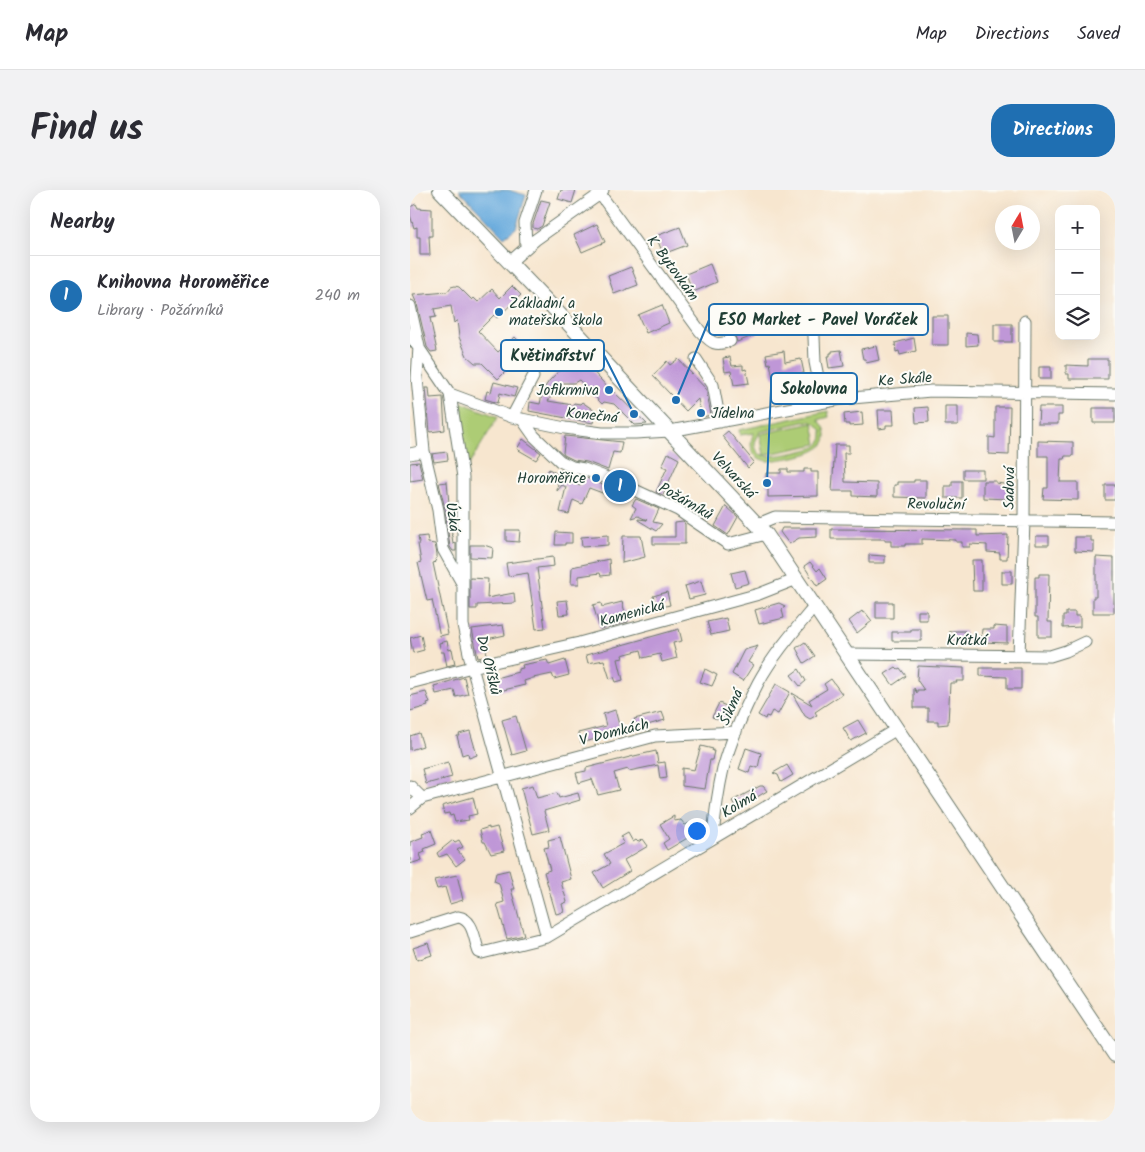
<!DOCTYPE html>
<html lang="en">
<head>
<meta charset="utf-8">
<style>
	:root { --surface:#fff; --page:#f2f2f3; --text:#2b2b33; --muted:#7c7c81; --line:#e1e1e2; --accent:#1f6fb2 }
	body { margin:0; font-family:Kalam,sans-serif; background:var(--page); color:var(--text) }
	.controls { position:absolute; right:15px; top:15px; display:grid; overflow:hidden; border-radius:10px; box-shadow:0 5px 20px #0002 }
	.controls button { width:45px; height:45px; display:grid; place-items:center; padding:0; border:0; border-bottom:1px solid var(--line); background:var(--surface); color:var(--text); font:25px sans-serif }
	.compass { position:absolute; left:585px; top:15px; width:45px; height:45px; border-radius:50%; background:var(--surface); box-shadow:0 5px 20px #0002; rotate:10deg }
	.you { position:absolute; left:286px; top:640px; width:18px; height:18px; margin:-12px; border:4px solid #fff; border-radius:50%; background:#1a73e8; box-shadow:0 0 0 8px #1a73e833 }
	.badge { display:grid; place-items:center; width:32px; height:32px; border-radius:50%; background:var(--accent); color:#fff; font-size:16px; font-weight:700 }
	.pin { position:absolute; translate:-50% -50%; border:2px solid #fff; box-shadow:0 1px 5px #0006 }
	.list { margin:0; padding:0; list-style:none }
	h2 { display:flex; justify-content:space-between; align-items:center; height:65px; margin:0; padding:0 20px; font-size:21px }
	h2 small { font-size:16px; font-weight:400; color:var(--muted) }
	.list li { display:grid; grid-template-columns:32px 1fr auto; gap:15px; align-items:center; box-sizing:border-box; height:80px; padding:0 20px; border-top:1px solid var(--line) }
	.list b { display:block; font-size:19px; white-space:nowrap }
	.list p { margin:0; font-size:16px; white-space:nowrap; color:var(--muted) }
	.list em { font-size:16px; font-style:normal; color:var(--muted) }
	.icon { flex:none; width:28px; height:28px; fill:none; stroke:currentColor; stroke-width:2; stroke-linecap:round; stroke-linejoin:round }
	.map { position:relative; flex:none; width:705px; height:932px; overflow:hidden; border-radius:20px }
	header { display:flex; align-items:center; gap:30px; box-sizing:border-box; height:70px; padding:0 25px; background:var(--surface); border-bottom:1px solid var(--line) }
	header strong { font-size:24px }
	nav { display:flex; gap:28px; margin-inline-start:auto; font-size:18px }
	.intro { display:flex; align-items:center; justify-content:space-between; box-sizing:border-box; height:120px; padding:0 30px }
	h1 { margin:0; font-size:35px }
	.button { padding:12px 22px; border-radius:20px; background:var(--accent); color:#fff; font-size:18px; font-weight:700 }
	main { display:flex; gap:30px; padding:0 30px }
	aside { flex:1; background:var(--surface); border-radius:20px; box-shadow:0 5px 20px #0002 }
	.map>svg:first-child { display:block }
</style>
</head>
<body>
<header>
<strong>Map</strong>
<nav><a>Map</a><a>Directions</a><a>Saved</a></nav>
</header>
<div class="intro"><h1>Find us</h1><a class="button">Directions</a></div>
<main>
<aside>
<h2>Nearby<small></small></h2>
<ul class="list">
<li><span class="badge">1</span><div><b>Knihovna Horoměřice</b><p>Library · Požárníků</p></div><em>240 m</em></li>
</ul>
</aside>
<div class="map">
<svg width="705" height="932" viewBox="0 0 705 932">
	<rect width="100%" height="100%" fill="#fdfcf7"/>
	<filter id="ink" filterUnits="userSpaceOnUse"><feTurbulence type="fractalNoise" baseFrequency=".02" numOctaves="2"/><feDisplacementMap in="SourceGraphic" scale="10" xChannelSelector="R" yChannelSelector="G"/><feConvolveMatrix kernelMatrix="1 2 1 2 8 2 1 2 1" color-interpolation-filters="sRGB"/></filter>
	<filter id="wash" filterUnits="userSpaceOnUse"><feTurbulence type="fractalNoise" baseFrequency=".0096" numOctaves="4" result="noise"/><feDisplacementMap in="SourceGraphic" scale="20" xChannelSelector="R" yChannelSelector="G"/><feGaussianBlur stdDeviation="1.12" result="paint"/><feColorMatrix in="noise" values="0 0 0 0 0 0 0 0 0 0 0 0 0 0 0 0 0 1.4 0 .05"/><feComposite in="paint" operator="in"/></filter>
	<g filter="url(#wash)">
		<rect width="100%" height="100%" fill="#f7e6cf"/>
		<path fill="#adcc74" stroke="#668454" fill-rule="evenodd" d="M45,210L88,227L57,278Z
			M418,221L419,227L408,230C413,234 416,239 416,246C416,266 375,268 359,271C343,270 337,256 344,243L330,245L329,240ZM398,231L405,233L412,241C412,247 412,252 407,256C401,260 359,269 352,265C347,263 345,258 345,252L350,242Z
			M403,233L407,254L354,265L350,244Z"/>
		<path fill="#69abdd" stroke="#447488" d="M49,0H98L116,5L106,38L94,47Z"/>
		<g id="blocks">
			<path fill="#bf97d7" d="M151,0H166L162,13L148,9Z
				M131,10L140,12L132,36L127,39L123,38V34Z
				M6,14L8,18L22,19V46H19L20,65H10V47H7V37L4,38L0,25V17Z
				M187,34L195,52L172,62L164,45Z
				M270,37L277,55L253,64L246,46Z
				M300,74L307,92L283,102L276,84Z
				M221,77L228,95L204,104L198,86Z
				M45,96L49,97L62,110L64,108L68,112L82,99L90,108L102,96L111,105L87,128L84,125L68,141L88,162L105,147L124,167L112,179L105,172L88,189L72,173H65L57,166L49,147L47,130L44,133L41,116L24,119L26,127L20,128L27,161L21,162L17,157L7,114L3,105L37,102L41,97Z
				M252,115L259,133L236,143L228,125Z
				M340,125L348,144L327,152L325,146L320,144L317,135Z
				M522,126H538V155H522Z
				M584,134H602V152H584Z
				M556,143L567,144L568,155L556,156Z
				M504,148L506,161L490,165L489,161L486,162L485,153Z
				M466,156L469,170L456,173L455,169H453L451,159Z
				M431,160L434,176L419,178L417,166H420V163H422V161Z
				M374,161L375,172L391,169L394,183L374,186V189L366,191V188H363L360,173L358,174L356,164Z
				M166,163L203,203L204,202L237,234L225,235L204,214L194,212L192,214L169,190L164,193H151L138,211L163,215L164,213L170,214L172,212L185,221L183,233L119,221L120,212L130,214L133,200L139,191Z
				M320,167L322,176L333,175V180L336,179L339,193L324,195L321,181L315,182L313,168Z
				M268,169L296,199L301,225L292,227L288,209L276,221L243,186L257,171L260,175Z
				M678,169H698V189H659V184H656V175L678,176Z
				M629,177H641V189H629Z
				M84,192L107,198L104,207L90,203L88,213L75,209L77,201L81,202Z
				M16,198H19L20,208L33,207L35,240L20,242Z
				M535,216H548V235H535Z
				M518,217L519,232L506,233L505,218Z
				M585,217H600L599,265L579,264V247L585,248Z
				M629,217H652V225H648V234H628Z
				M683,218H705V233H683Z
				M468,220H483L484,235H476V238L469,239Z
				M452,222L453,235L439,236V234H435L434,224Z
				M318,241L344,272L338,278L312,246Z
				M155,246L212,252L210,263L203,262L198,280L177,272L164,270L154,265L153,263Z
				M113,249L131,263L126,270L107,259Z
				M628,251L663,252V266H655L654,269H651L650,292H668V310L633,309L634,298H638V266H628Z
				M425,255H439V263H434L435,292L467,293V307L443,306V301H422Z
				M37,262L38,270L24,272L22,264Z
				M258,263L269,269L253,305L246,302L257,278L252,276Z
				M9,272L13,289L0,291V273Z
				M139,279L149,285L150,280L158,283L155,288L170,296L174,287L217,305L216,307L197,299L195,304L179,298L172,314L163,310L159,324L150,322L156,297L152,295L147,301L148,293L135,286Z
				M371,279H378V282H394V279H401V282H408V306L358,307V296H356V283H371Z
				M553,280H573V289H553Z
				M504,290H516V308L484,307V295H487V292H504Z
				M542,291H552V308H535V296H542Z
				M573,291H586V293L602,295L601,304H599V309L573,308Z
				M37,292L42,345H41L42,346L43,354L46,353V361H43L40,357L35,319L29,293Z
				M695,295H705V310H695Z
				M226,309L249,319L243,332L252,334L246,341L228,330V329L237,330L228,326L221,328L226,318L222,315Z
				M316,316L328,327L318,345L305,336Z
				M273,332L275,334V354H243V347H265V333Z
				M372,338H407V347L389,348L379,354L370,342Z
				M421,339L567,340V346L598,345L597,369H590V363L577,362V355L560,354V357H552V352H546V350L512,349V354H495V356H481V351H475V349H421Z
				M96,340H110L109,352L96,351Z
				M146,342L162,343V353H155V355H145Z
				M198,345V355L172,357L171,347Z
				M17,346L18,353L25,354L27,364V368L25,369L26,372L23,373L38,444L30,446L22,410L17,411L8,373L11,372L8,354L9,352L8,347Z
				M213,346H231L235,367L212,373Z
				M626,346H639V355H626Z
				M665,347H681V351H684V362L665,361Z
				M60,355H74L83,358L82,368L60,367Z
				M459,365L475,366V373H459Z
				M143,367L144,376L127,378L135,438L126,439L118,383L98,386L96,373Z
				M686,367L704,368V423H683V407H686Z
				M199,369L200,385L191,386L190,383L169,386V394H161L162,377Z
				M562,370H572V401H563Z
				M400,372L407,381L410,378L417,389L407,396L394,376Z
				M335,380L339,393L325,397L321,383Z
				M592,381H602V394H592Z
				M629,384H639L638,432H642V447H628V427H625V387H629Z
				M60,388L78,389L77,408L104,403L105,413L67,415V419H60Z
				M291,391L295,405L279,409L275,396Z
				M257,402L260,415L246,418L243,406Z
				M157,410L159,424L149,425L147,411Z
				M212,412L218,432L190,439L183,415L191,413L192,417Z
				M466,412H483V428H466Z
				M369,413L375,416L372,420L374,428L349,434L345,420Z
				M452,421L453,423L455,422L462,431L447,443L439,431Z
				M508,421H517V430H508Z
				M656,422H665V426H670V437L653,438V426H656Z
				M316,428L319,441L301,445L297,432Z
				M93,435L95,445L77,449L79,459H76L77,466L68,468L62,439Z
				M584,436L597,437V453L571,452L572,439H584Z
				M269,439L272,451L263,453L267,468L252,472L250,464L233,468L231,460L212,465L213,468L208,469L213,490L206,492L204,487L200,489L194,470L178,473L176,465Z
				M501,439H511V451H482V442H501Z
				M540,441H555V452L540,451Z
				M11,445L14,460L3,463L0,448Z
				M37,451L39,460L42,459L45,474L37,476L34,462H31L29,453Z
				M395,452L405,466L394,473L386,458Z
				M348,456L338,472L343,475L333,491L322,484L334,460Z
				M137,470L139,475L155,470L159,485L144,489L142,484L123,488L114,491L115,495L85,502L82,489L108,482V479L113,478L112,475Z
				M508,476L554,478V491H546L547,493H540L538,534L528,535V531H518V518H504V498L507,503V500H514L507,490Z
				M486,477L488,479L490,478L496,486L483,495L475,484Z
				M570,478H611V499H597V487L570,486Z
				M295,479L307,485L302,496L290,492Z
				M389,479L396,491L390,496L381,485Z
				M54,487L58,504L46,507L44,500L26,504L24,496Z
				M421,489L432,504L405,522L407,525L400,529L395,526L382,503L402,515L399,510L417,499L414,494Z
				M366,494L380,502L368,524L362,521L359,527L356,526L355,529L348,525Z
				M16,502L20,513L17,514L18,516L0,521V506Z
				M309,513L321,518L315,532L302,527Z
				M205,520L211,542L171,553L168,543L196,536L193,524Z
				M252,522L255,530L227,538L224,529Z
				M106,526L116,561L102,565L92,530Z
				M448,530L456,543L441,551L433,538Z
				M60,541L67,565L59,568L58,563L52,565L47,546H50L49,544Z
				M9,543L13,556L0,560V546Z
				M291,556L303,559L302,561H304L302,570H300L295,599L272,596V578L284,580Z
				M336,558L351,563L348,578L341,576L339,583L329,579Z
				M246,561L248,573L255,572L257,588L250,589L248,575L219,581L218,579L204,583L209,600L188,605L182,589L169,593L166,583L176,581V578L224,566Z
				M38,572L42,587L16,594L12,579Z
				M377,575L383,585L371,592L368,585L363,583Z
				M123,595L127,608L147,603L149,608L168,603L170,610L134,621L139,640L123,644L111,598Z
				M350,596H353L357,601L327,619L322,611Z
				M63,607L67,624L58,626L59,630L45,632L43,625L40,626L39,623L34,624L32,616Z
				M264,626V631L271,630L275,635L280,633L286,643L257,660L253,653L259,649L250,634Z
				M79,637V639L87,637L94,661L81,664L75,652H73L70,640Z
				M21,640L26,654L14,659L15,662L10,664L12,670L0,674V652L13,647L12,643Z
				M218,643L223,652L226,650L228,652L233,649L238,656L214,670L220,681L193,698L184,683L200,674L194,664L214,653L211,647Z
				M150,647L161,689L151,692L157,712L152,714L154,722L146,724L134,682L140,680L134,658L139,657L138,650Z
				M43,650L45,652L49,650L53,657L47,660L55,669L46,676L37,664L29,667L27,663Z
				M99,680L104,699H101L114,745L97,749L87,714L94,712L89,693L84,691L86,683Z
				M47,685L53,710L40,714L35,697L27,699L24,690Z
				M18,753L22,765L7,770L3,758Z"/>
		</g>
	</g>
	<g filter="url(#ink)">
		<use href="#blocks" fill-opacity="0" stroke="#6b786a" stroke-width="1"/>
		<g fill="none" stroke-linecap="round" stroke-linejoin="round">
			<g stroke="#6b786a" stroke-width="13">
				<path id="minor" d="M190,4L290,141C301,152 304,157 320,151
					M116,57L115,33L126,0
					M100,72L125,50L190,4L193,0
					M0,116L9,157L7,188L14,261L28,320L33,359L52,393
					M403,122L405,172L413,212
					M0,145L40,204L102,227L155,238L192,243H225L260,241L431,209L521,201L705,204
					M286,169L303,195L310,232
					M40,204L53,287V435L62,477L137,747
					M102,227L123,187
					M112,229L124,246L150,271L162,277L174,279L205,291L268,320L318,354L356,344
					M0,264L14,261
					M348,334L365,327L705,332
					M437,464L640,466L656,461L675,452
					M609,465L614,331L615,131
					M0,493L62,477L169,453L349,404L387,389
					M0,596L12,608
					M0,618L12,608L245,546L326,542
					M303,647C305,624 308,601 313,579C321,550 334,520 348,493C363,465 385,440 405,416
					M0,742L48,727C64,729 64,750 69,762L72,763L137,747L487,539"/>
			</g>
			<g stroke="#6b786a" stroke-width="16">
				<path id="major" d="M30,0L155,130L356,344L705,865"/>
			</g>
			<use href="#minor" stroke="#fff" stroke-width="11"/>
			<use href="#major" stroke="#fff" stroke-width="14"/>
		</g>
	</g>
	<g fill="#1f6fb2" stroke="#fdfcf7" stroke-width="2">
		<circle cx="89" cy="122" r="5"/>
		<circle cx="199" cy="200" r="5"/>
		<circle cx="291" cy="223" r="5"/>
		<circle cx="186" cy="288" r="5"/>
	</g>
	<g text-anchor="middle" stroke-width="4" stroke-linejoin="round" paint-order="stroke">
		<g font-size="15" fill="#1f3d34" stroke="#fdfcf7">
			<text transform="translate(263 78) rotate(54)" y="5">K Bytovkám</text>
			<text transform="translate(495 189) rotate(-4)" y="5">Ke Skále</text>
			<text transform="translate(182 225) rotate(6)" y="5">Konečná</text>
			<text transform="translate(324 285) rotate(47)" y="5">Velvarská</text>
			<text transform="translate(599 298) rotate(-89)" y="5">Sadová</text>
			<text transform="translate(276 311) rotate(30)" y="5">Požárníků</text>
			<text transform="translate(526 314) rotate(1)" y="5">Revoluční</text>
			<text transform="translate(43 327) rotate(82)" y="5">Úzká</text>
			<text transform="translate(222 423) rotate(-15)" y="5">Kamenická</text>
			<text x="557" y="455">Krátká</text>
			<text transform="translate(79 475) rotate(76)" y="5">Do Oříšků</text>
			<text transform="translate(321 517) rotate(-66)" y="5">Šikmá</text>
			<text transform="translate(204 542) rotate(-14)" y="5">V Domkách</text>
			<text transform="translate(329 614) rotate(-31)" y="5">Kolmá</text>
		</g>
		<g font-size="15" fill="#1f3d34" stroke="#fdfcf7" text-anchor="start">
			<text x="99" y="118">Základní a<tspan x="99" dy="17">mateřská škola</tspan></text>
			<text x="189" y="205" text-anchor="end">Jofikrmiva</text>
			<text x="301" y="228">Jídelna</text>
			<text x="176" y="293" text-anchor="end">Horoměřice</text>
		</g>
	</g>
	<path fill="none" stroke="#1f6fb2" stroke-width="2" d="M266 210L299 130M224 224L194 165M357 293L361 198"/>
	<g fill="#1f6fb2" stroke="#fdfcf7" stroke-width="2">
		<circle cx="266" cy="210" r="5"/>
		<circle cx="224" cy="224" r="5"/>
		<circle cx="357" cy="293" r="5"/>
	</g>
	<g fill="#fdfcf7" stroke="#1f6fb2" stroke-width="2">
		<rect x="299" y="114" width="219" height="31" rx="5"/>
		<rect x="91" y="150" width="103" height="31" rx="5"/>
		<rect x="361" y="183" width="86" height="31" rx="5"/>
	</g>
	<g font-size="16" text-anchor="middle" font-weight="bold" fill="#1f3d34">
		<text x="408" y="135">ESO Market - Pavel Voráček</text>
		<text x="142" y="171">Květinářství</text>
		<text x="404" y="204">Sokolovna</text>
	</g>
</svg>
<div class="controls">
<button>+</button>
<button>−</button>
<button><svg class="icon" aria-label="layers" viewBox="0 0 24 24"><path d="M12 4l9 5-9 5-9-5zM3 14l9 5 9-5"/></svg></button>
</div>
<svg class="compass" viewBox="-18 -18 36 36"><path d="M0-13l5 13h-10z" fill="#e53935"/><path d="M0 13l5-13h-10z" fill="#7c7c81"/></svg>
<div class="you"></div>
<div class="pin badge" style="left:210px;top:296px">1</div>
</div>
</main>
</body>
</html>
